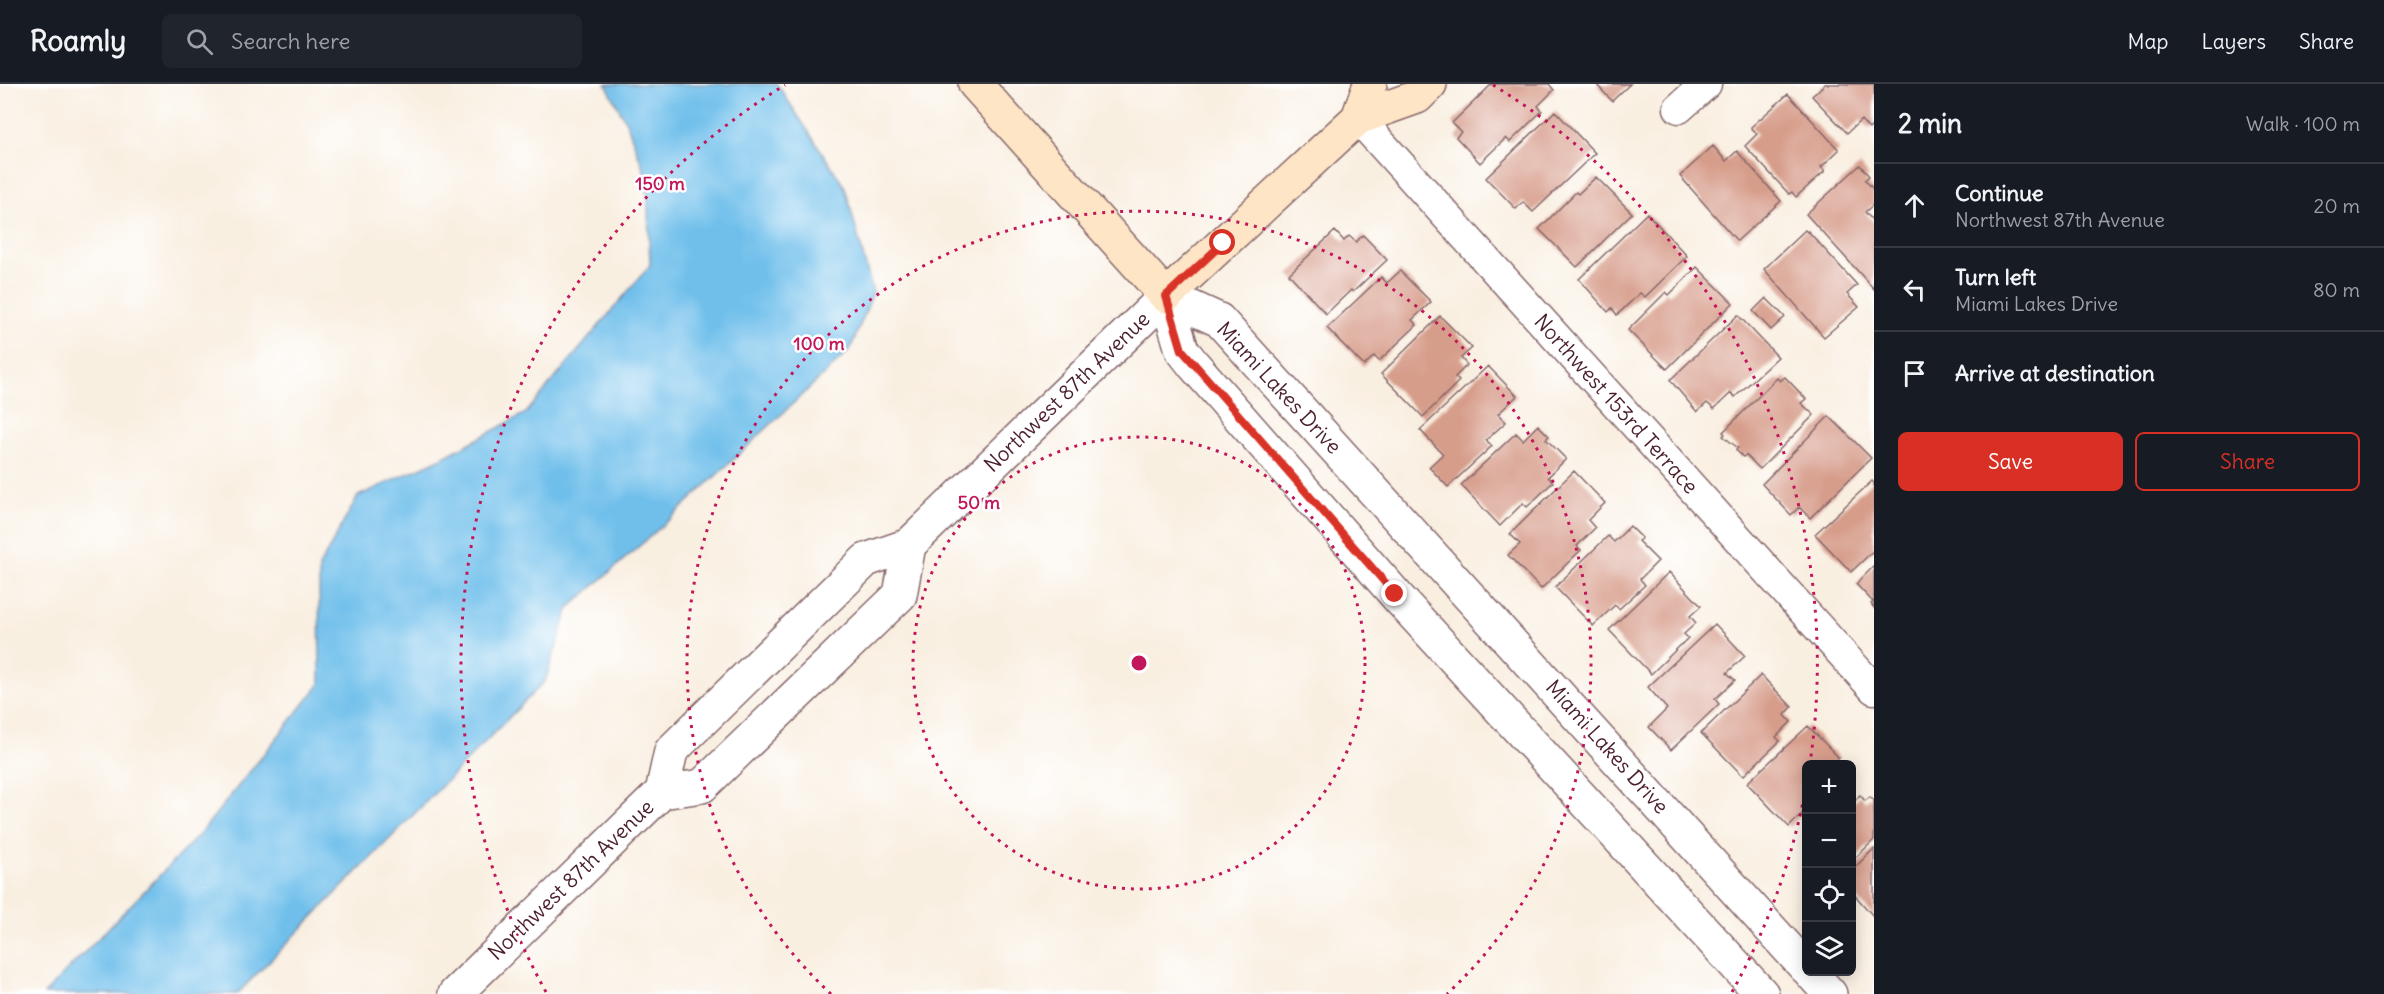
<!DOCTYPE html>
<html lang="en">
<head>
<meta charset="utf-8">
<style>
	:root { --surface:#171b24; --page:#20242c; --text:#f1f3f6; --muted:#9ea1a6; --line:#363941; --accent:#d93025 }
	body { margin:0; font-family:Delius,sans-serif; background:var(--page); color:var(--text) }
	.controls { position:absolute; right:18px; bottom:18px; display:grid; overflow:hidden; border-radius:9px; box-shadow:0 3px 15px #0003 }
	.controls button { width:54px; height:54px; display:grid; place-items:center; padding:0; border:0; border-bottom:2px solid var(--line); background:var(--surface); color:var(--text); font:30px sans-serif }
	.stop { position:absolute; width:18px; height:18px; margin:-14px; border:4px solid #d93025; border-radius:50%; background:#fff }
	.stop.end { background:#d93025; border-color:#fff; box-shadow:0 2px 6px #0008 }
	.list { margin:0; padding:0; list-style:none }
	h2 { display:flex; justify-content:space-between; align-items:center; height:78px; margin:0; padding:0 24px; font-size:26px }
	h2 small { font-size:20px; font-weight:400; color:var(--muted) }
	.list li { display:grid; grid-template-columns:39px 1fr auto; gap:18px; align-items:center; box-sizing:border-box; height:84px; padding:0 24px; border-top:2px solid var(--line) }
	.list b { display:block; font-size:22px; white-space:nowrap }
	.list p { margin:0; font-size:20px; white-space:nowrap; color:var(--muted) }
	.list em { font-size:20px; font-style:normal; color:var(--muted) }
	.actions { display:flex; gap:12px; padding:18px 24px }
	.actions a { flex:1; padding:14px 0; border:2px solid var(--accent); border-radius:9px; text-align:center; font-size:21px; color:var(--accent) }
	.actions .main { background:var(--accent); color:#fff }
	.icon { flex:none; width:33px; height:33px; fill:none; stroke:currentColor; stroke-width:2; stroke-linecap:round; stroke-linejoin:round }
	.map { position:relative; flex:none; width:1874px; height:910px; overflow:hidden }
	header { display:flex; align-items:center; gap:36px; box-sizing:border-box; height:84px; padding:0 30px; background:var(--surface); border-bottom:2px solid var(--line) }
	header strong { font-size:28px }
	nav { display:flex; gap:33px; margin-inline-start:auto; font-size:21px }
	.search { width:420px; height:54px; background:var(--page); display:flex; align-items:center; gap:15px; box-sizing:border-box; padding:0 21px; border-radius:9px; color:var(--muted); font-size:22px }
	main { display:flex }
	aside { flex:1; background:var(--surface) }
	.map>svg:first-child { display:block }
</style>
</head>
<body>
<header>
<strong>Roamly</strong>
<div class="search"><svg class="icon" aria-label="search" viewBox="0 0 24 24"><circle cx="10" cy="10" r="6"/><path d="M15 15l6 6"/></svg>Search here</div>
<nav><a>Map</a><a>Layers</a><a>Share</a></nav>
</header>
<main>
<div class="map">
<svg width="1874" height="910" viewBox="0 0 1874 910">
	<rect width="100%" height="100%" fill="#fff"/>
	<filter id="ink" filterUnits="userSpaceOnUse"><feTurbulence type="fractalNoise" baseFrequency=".0167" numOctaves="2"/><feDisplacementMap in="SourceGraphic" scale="12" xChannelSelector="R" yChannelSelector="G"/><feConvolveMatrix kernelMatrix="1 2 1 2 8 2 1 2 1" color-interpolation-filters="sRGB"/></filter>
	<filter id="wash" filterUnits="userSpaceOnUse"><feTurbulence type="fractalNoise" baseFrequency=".008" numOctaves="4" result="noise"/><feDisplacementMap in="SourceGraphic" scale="24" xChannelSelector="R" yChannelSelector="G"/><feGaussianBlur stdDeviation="1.35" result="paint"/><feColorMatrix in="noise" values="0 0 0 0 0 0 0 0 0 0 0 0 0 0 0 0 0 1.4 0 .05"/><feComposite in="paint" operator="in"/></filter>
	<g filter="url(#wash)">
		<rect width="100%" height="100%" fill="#f9efe1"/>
		<path fill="#70bfeb" stroke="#5d6f8b" stroke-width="1.5" d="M606,0H777L845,103L873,209L850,266L671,434L569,524L545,597L237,910H44L199,751L320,600L319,483L358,412L442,374L526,329L650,181L647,95L627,40Z"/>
		<g id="blocks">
			<path fill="#d79d8b" d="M1492,0H1549L1554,6L1538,22L1542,27L1510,58L1506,54L1480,79L1456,53L1461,48L1452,39Z
				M1596,0H1630L1612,17Z
				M1825,0H1874V40L1869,45L1861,36L1847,49L1812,12Z
				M1788,10L1839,66L1821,83L1825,87L1796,113L1792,108L1789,110L1745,62L1757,50L1751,43Z
				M1555,27L1595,69L1533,128L1523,118L1516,125L1486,94Z
				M1713,62L1726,77L1737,67L1781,117L1737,157L1680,92Z
				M1860,81L1869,92L1865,96L1874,106V120L1865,128L1874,138V205L1806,130Z
				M1596,93L1632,129L1577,183L1539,145L1576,108L1578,110Z
				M1647,129L1687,172L1645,213L1640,209L1617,231L1612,224L1608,228L1579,195Z
				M1805,146L1807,148L1808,147L1857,201L1847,210L1859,223L1824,253L1764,185Z
				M1335,147L1344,157L1349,152L1356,158L1363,151L1387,176L1353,208L1351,206L1326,230L1289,190Z
				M1697,183L1733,219L1667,285L1628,246L1666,208L1669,211Z
				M1400,187L1431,218L1412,236L1417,241L1379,277L1374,272L1364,282L1327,244L1381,193L1387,199Z
				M1766,214L1785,233L1771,246L1753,227Z
				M1738,231L1778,273L1735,313L1731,309L1714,325L1707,319L1697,328L1670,296Z
				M1440,232L1472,264L1461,274L1467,281L1455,293L1459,297L1423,333L1381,290Z
				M1488,282L1517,312L1498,330L1506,338L1486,356L1492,362L1448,403L1429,383L1443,370L1420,346Z
				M1785,293L1806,315L1801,319L1814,331L1760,385L1746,371L1743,373L1736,366L1738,364L1723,352L1725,350L1723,348L1777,294L1780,297Z
				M1829,332L1871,374L1810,434L1799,423L1791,431L1762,400Z
				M1538,341L1549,352L1546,355L1566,375L1548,393L1553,398L1527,423L1523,419L1500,442L1461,401L1516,349L1523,356Z
				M1574,387L1605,419L1588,436L1595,444L1577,462L1581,466L1541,505L1508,471L1520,460L1510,450Z
				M1872,397L1874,399V466L1851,488L1815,450Z
				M1630,442L1642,454L1638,457L1658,477L1640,495L1645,501L1619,525L1615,521L1593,542L1555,503L1608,452L1614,458Z
				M1874,482V524L1871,520L1873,518L1856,500Z
				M1669,488L1701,522L1690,532L1696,539L1684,550L1688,554L1651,590L1609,546Z
				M1715,540L1745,572L1727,589L1735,596L1715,615L1719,620L1671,666L1649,643L1667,625L1648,603Z
				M1761,591L1792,623L1785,631L1791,638L1776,653L1780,657L1743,692L1701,649Z
				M1808,642L1839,674L1832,680H1806V726L1789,743L1747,699Z
				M1860,711L1865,717L1870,713L1874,717V756L1852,777V720Z
				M1874,765V833L1852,808V786Z"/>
		</g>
	</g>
	<g filter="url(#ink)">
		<use href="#blocks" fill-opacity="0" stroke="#87686b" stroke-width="1.5"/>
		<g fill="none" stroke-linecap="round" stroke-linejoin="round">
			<g stroke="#87686b" stroke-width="33">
				<path id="minor" d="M1679,24L1706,0
					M1358,34L1874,605"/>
			</g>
			<g stroke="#87686b" stroke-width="36">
				<path id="tertiary" d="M1166,212L1219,236L1806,884
					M1166,212L1182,266L1193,280L1402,518L1762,910
					M662,708L702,702L900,511L909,461
					M1810,888L1830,910
					M455,910L662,708L671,667L866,476L909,461L1166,212"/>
			</g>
			<g stroke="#87686b" stroke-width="36">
				<path id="secondary" d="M975,0L1166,212L1358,34L1417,13L1430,0
					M1358,34L1370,0"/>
			</g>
			<use href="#minor" stroke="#fff" stroke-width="30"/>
			<use href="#tertiary" stroke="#fff" stroke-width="33"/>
			<use href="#secondary" stroke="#fde5c5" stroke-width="33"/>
		</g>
	</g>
	<g fill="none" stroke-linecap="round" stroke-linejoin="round" filter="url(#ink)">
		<path stroke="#d93025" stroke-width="8" d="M1223,159L1166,212L1182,266L1395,510"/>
	</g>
	<g fill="none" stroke="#c2185b" stroke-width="3" stroke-dasharray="3 6">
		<circle cx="1139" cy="579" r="226"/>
		<path d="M831 910A452 452 0 1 1 1447 910"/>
		<path d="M1806 703A678 678 0 0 1 1732 908M546 908A678 678 0 0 1 785 1M1493 1A678 678 0 0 1 1810 679"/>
	</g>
	<g text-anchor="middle" stroke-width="5" stroke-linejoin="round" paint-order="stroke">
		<g font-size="21" fill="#4a1f2b" stroke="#fff">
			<text transform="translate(1279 304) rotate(47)" y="7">Miami Lakes Drive</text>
			<text transform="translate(1067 308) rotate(-44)" y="7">Northwest 87th Avenue</text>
			<text transform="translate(1616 320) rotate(48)" y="7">Northwest 153rd Terrace</text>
			<text transform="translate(1607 663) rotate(48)" y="7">Miami Lakes Drive</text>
			<text transform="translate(571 796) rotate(-44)" y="7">Northwest 87th Avenue</text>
		</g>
	</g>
	<circle cx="1139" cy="579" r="9" fill="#c2185b" stroke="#fff" stroke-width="3"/>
	<g font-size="18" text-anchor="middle" font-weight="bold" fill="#c2185b" stroke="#fff" stroke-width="5" stroke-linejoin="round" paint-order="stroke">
		<text x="660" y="106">150 m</text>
		<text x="819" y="266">100 m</text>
		<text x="979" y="425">50 m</text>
	</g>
</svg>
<div class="controls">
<button>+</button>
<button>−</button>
<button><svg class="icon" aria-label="locate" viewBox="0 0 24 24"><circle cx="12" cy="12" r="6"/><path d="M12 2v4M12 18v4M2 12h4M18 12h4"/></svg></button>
<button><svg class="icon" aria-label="layers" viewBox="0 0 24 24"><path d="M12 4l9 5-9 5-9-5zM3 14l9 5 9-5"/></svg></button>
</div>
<div class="stop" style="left:1223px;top:159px"></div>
<div class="stop end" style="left:1395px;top:510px"></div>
</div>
<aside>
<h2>2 min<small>Walk · 100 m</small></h2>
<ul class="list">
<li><svg class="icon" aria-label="ahead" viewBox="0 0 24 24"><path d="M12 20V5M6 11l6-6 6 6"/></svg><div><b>Continue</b><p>Northwest 87th Avenue</p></div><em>20 m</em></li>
<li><svg class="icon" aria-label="left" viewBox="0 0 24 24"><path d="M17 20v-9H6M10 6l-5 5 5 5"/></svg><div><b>Turn left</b><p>Miami Lakes Drive</p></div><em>80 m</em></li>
<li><svg class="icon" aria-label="arrive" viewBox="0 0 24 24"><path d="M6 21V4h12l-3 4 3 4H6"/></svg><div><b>Arrive at destination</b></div></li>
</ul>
<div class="actions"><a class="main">Save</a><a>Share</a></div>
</aside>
</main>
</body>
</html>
